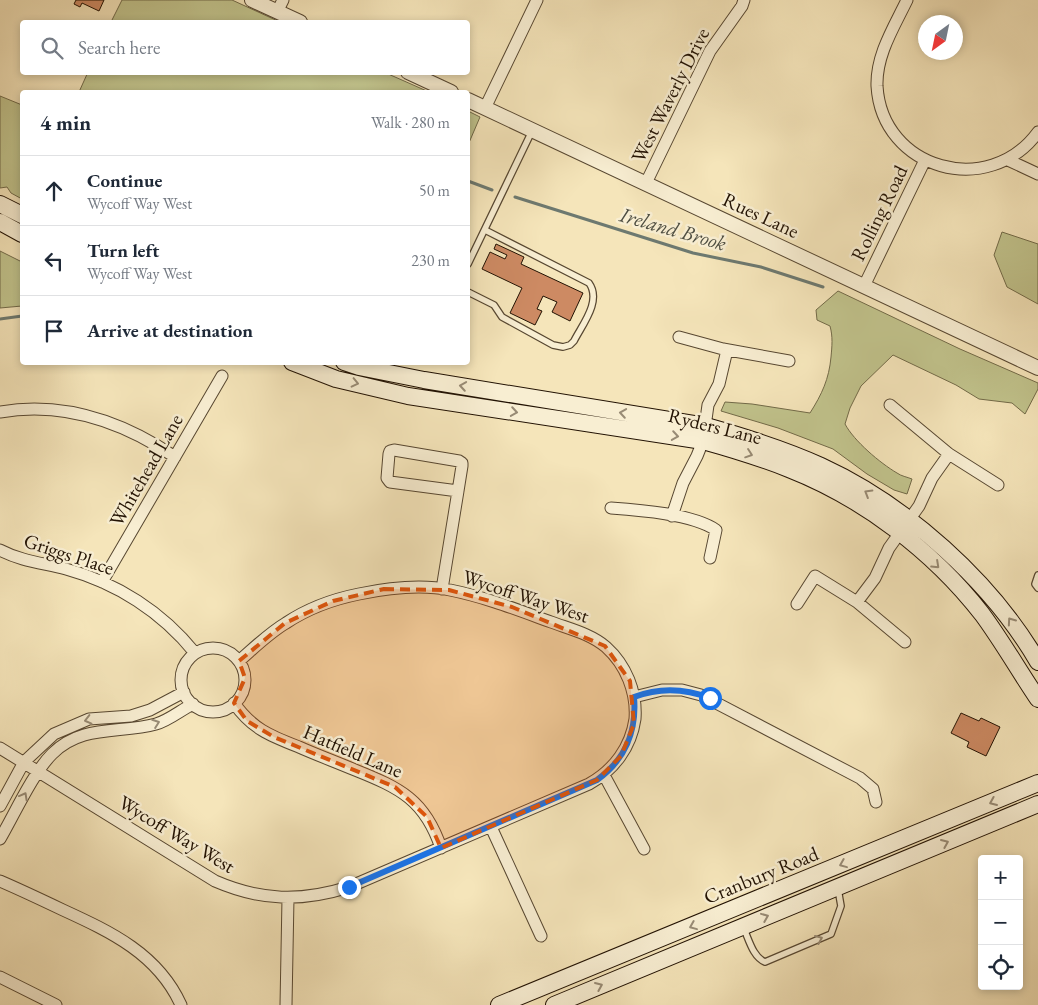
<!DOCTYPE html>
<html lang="en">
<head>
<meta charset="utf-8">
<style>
	:root { --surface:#fff; --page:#f2f2f3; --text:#1f2937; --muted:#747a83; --line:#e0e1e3 }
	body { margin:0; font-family:"EB Garamond",serif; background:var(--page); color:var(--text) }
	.controls { position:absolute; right:15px; bottom:15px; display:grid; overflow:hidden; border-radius:5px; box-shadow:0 2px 8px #0003 }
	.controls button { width:45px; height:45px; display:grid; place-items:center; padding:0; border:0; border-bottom:1px solid var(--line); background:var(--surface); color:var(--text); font:25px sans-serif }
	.compass { position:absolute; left:918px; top:15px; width:45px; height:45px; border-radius:50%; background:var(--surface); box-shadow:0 2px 8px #0003; rotate:213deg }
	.stop { position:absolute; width:15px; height:15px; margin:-11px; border:4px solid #1a73e8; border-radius:50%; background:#fff }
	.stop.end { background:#1a73e8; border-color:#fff; box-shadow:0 1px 5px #0008 }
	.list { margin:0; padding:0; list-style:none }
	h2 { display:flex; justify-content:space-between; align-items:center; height:65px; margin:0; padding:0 20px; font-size:21px }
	h2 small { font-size:16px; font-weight:400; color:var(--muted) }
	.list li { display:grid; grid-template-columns:32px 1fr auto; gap:15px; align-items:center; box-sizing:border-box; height:70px; padding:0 20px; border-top:1px solid var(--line) }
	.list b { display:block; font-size:19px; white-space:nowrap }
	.list p { margin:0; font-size:16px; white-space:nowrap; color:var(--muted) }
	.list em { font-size:16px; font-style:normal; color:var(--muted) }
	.icon { flex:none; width:28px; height:28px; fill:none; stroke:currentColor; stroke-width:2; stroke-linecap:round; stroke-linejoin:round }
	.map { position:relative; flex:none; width:1038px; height:1005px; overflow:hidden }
	.search { position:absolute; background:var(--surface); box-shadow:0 2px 8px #0003; left:20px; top:20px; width:450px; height:55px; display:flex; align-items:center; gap:12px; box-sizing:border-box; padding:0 18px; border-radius:5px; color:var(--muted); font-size:19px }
	.panel { position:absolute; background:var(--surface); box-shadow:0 2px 8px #0003; left:20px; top:90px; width:450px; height:275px; border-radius:5px }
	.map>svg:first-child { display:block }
</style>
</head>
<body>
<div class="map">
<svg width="1038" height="1005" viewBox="0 0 1038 1005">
	<rect width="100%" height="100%" fill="#f5e5ba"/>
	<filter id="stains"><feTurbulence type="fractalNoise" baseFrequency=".004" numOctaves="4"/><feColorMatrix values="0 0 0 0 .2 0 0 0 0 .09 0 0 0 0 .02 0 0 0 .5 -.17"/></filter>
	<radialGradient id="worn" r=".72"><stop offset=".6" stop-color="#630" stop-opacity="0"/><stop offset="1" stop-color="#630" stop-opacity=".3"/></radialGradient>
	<path fill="#c1c38c" stroke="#726a48" d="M122,0H232L280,22H111Z
		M88,72L386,73L429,92H79Z
		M0,96L22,105V199L11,193L7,187L0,188Z
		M468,111L480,117L468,145Z
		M1002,232L1038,244V304L1007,287L994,255Z
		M0,251L22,262V306L0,308Z
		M838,291L960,349L1038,383V389L1025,414L1012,403L979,399L956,385L893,355L861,386L850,408L845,424C854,441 880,463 897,473C901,476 907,477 912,479L907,494L894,490L867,474L833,449L778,428L721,411L725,402L752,404L810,413C822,394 829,379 831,357C832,346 833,337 830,326L817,320L816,310Z"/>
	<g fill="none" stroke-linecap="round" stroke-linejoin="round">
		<path stroke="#6d7970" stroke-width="3" d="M468,181L492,190
			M515,197L693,253L761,267L823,287
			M0,319L22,316"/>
	</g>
	<path fill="#cd8a63" stroke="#221203" d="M76,0H104L99,11L82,3L80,7L74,4Z
		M496,244L524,257L521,264L583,293L570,321L552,312L557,302L543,296L537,309L542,311L535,325L510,313L522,288L482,269L490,252L505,259L507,255L494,249Z
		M961,713L979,721L981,718L1000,727L986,756L967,747L969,742L951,733Z"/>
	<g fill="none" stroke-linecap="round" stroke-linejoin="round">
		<g stroke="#574731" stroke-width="8">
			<path id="service" d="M468,264L532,131
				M468,292L494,305L502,317L553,345L563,347L570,345L574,341C582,325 602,301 589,283L485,230
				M1038,575L1035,584L1038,588
				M744,929C749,940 753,957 765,962L831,934L841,906L838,889"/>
		</g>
		<g stroke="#574731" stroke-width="13">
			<path id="minor" d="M907,0C894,27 876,55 877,86C882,170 989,199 1038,132
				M277,12L283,0
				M485,108L537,0
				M1008,160L1038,174
				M646,183L710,51L742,6L744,0
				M864,286L925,160
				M679,337L723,349L789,361
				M890,405L949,454L998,485
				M0,412C64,401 123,422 175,457
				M394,450L459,461L462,463V466L458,491L390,482L387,478L389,454L390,451Z
				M611,508C639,510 693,514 716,530L710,558
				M672,516L683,483L697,456L703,441L708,405L719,384L727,350
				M0,550C21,561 43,563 66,569C117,583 162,612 195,653
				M102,582L222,376
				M442,589L458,491
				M857,602L875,578L889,548L919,506L932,478L949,454
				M797,604L815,576L857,602L905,642
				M181 680a32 32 0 1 1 64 0a32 32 0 1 1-64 0Z
				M634,697L662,690H682L701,695L860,778L873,789L876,802
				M234,703C252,729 271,736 299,747C317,755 336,762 355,770C400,788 425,800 441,848
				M0,748L215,881C261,901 301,902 349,887L589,784C614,770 631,747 635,719C637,692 626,665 606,647C591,634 570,629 551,622C518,610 485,597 450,590C421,584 388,588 359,594C334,599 307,609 286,623C269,633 254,648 239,661
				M604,775L644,849
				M0,806L24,762L54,734L89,719L131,716L150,710L184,692
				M491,827L541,936
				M0,839C14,815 33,773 52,754C82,724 119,734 156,724C168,721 181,710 193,704
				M0,881C21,890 42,900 63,910C111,932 158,954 181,1005
				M0,977L56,1005
				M286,1005L288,898"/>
		</g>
		<g stroke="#574731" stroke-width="16">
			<path id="tertiary" d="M252,0L300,22
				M408,72L451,92
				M468,100L1038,368"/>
		</g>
		<g stroke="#221203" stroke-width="18">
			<path id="secondary" d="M0,204L22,215
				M0,222L22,234
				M292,362L336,379L408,396L703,441C732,449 761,458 789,469C863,498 933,551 982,614C1002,641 1019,671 1038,699
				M344,362L359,367L424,380L706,426C745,437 784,449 821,466C906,505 991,581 1038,662
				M499,1005L1038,783
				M554,1005L1038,804"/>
		</g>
		<use href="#service" stroke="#f8eed2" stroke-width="5.5"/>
		<use href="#minor" stroke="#f8eed2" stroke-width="11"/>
		<use href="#tertiary" stroke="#f8eed2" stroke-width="14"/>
		<use href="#secondary" stroke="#f8eed2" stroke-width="16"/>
	</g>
	<defs><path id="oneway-chevron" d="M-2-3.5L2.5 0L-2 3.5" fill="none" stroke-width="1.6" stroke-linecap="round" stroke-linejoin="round" transform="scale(1.25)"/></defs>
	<g stroke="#988b75">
		<use href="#oneway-chevron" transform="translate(355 383) rotate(13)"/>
		<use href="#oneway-chevron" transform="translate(463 386) rotate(-171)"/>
		<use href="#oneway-chevron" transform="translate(514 412) rotate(9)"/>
		<use href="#oneway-chevron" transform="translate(623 413) rotate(-171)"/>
		<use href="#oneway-chevron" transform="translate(675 436) rotate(9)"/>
		<use href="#oneway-chevron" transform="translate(749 454) rotate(19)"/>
		<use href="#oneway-chevron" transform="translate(868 493) rotate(-149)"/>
		<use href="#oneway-chevron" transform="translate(936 565) rotate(43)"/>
		<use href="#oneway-chevron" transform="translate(1011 621) rotate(-125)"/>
		<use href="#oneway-chevron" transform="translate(88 720) rotate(166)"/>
		<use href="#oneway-chevron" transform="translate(156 723) rotate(-20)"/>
		<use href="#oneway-chevron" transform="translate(24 796) rotate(-61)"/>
		<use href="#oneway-chevron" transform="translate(993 802) rotate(157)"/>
		<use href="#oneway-chevron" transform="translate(945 843) rotate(-23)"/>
		<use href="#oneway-chevron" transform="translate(843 864) rotate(158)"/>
		<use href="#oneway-chevron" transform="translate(765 917) rotate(-22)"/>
		<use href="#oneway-chevron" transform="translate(693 926) rotate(158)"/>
		<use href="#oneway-chevron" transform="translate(819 939) rotate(-23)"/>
		<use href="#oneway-chevron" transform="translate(599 986) rotate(-23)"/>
	</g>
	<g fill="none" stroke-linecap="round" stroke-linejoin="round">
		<path stroke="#1a73e8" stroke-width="6" d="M349,887L597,780C625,760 637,731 634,697C660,687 684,688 710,698"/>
	</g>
	<path fill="#de550c" fill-opacity="0.2" stroke="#de550c" stroke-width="4" stroke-dasharray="10 6" stroke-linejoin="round" d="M384,589L449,590L512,607L605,646L630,681L634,724L621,756L597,780L441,848L427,817L395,787L274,737L247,721L234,703L245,678L239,661L285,623L333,601Z"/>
	<g text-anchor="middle" stroke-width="5" stroke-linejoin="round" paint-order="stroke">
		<g font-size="20" fill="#221203" stroke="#f8eed2">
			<text transform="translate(670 95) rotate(-63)" y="7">West Waverly Drive</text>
			<text transform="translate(879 213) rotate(-64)" y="7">Rolling Road</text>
			<text transform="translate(761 215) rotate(25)" y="7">Rues Lane</text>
			<text transform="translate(715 426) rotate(14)" y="7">Ryders Lane</text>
			<text transform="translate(146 470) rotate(-60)" y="7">Whitehead Lane</text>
			<text transform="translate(69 554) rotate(18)" y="7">Griggs Place</text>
			<text transform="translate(526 596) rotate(18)" y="7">Wycoff Way West</text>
			<text transform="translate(353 751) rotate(23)" y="7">Hatfield Lane</text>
			<text transform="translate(177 834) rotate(31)" y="7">Wycoff Way West</text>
			<text transform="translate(761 875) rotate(-22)" y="7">Cranbury Road</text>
		</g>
		<g font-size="21" font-style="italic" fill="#4e4e42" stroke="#f8eed2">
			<text transform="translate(673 229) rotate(16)" y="7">Ireland Brook</text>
		</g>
	</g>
	<rect width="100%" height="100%" filter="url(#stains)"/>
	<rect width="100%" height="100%" fill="url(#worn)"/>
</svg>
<div class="controls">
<button>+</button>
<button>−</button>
<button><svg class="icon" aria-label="locate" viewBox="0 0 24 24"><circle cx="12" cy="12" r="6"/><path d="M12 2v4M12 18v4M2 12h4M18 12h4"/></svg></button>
</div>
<svg class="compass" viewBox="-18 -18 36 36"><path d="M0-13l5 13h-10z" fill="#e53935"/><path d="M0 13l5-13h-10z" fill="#747a83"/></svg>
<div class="stop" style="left:710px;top:698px"></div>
<div class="stop end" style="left:349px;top:887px"></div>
<div class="search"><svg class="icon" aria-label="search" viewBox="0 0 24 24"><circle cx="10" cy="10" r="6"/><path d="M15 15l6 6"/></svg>Search here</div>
<section class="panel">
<h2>4 min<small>Walk · 280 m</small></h2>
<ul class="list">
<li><svg class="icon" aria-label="ahead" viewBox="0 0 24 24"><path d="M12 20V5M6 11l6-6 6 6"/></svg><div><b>Continue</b><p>Wycoff Way West</p></div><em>50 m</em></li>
<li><svg class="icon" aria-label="left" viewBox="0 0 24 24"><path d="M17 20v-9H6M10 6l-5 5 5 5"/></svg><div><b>Turn left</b><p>Wycoff Way West</p></div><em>230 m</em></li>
<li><svg class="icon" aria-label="arrive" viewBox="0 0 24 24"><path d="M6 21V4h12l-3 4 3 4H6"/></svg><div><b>Arrive at destination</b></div></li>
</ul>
</section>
</div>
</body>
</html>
